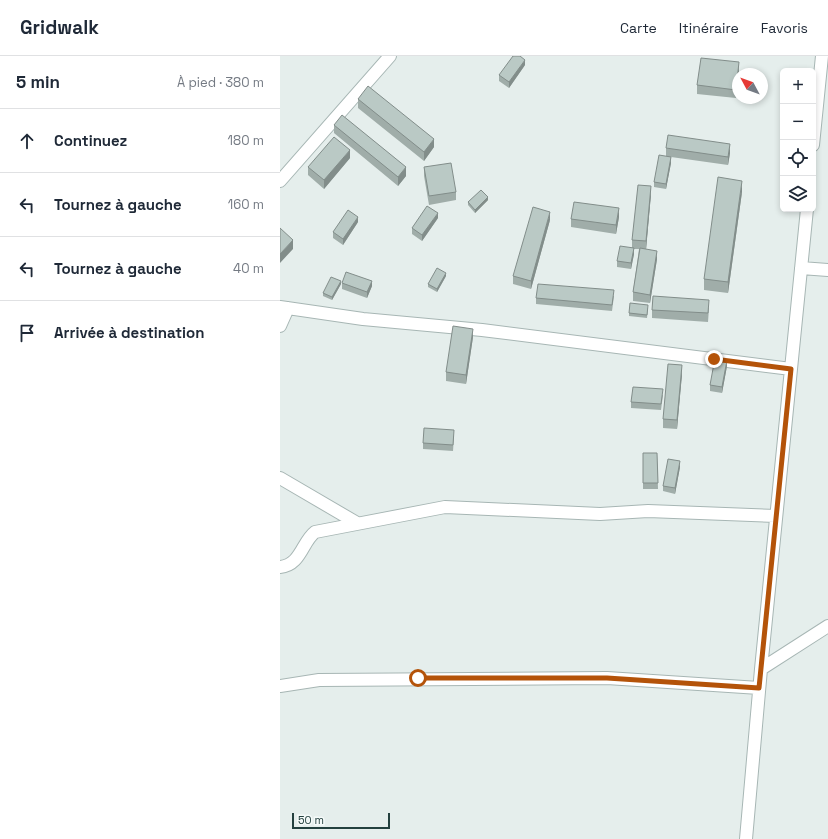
<!DOCTYPE html>
<html lang="fr">
<head>
<meta charset="utf-8">
<style>
	:root { --surface:#fff; --page:#f2f2f3; --text:#1f2937; --muted:#747a83; --line:#e0e1e3 }
	body { margin:0; font-family:"Space Grotesk",sans-serif; background:var(--page); color:var(--text) }
	.controls { position:absolute; right:12px; top:12px; display:grid; overflow:hidden; border-radius:6px; box-shadow:0 2px 6px #0003 }
	.controls button { width:36px; height:36px; display:grid; place-items:center; padding:0; border:0; border-bottom:1px solid var(--line); background:var(--surface); color:var(--text); font:20px sans-serif }
	.compass { position:absolute; left:452px; top:12px; width:36px; height:36px; border-radius:50%; background:var(--surface); box-shadow:0 2px 6px #0003; rotate:311deg }
	.scale { position:absolute; left:12px; bottom:10px; width:98px; box-sizing:border-box; padding-left:4px; border:2px solid #23403e; border-top:0; font-size:11px; line-height:14px; white-space:nowrap; color:#23403e; -webkit-text-stroke:3px #f5faf9; paint-order:stroke }
	.stop { position:absolute; width:12px; height:12px; margin:-9px; border:3px solid #b45309; border-radius:50%; background:#fff }
	.stop.end { background:#b45309; border-color:#fff; box-shadow:0 1px 4px #0008 }
	.list { margin:0; padding:0; list-style:none }
	h2 { display:flex; justify-content:space-between; align-items:center; height:52px; margin:0; padding:0 16px; font-size:17px }
	h2 small { font-size:13px; font-weight:400; color:var(--muted) }
	.list li { display:grid; grid-template-columns:26px 1fr auto; gap:12px; align-items:center; box-sizing:border-box; height:64px; padding:0 16px; border-top:1px solid var(--line) }
	.list b { display:block; font-size:15px; white-space:nowrap }
	.list em { font-size:13px; font-style:normal; color:var(--muted) }
	.icon { flex:none; width:22px; height:22px; fill:none; stroke:currentColor; stroke-width:2; stroke-linecap:round; stroke-linejoin:round }
	.map { position:relative; flex:none; width:548px; height:783px; overflow:hidden }
	header { display:flex; align-items:center; gap:24px; box-sizing:border-box; height:56px; padding:0 20px; background:var(--surface); border-bottom:1px solid var(--line) }
	header strong { font-size:19px }
	nav { display:flex; gap:22px; margin-inline-start:auto; font-size:14px }
	main { display:flex }
	aside { flex:1; background:var(--surface) }
	.map>svg:first-child { display:block }
</style>
</head>
<body>
<header>
<strong>Gridwalk</strong>
<nav><a>Carte</a><a>Itinéraire</a><a>Favoris</a></nav>
</header>
<main>
<aside>
<h2>5 min<small>À pied · 380 m</small></h2>
<ul class="list">
<li><svg class="icon" aria-label="ahead" viewBox="0 0 24 24"><path d="M12 20V5M6 11l6-6 6 6"/></svg><div><b>Continuez</b></div><em>180 m</em></li>
<li><svg class="icon" aria-label="left" viewBox="0 0 24 24"><path d="M17 20v-9H6M10 6l-5 5 5 5"/></svg><div><b>Tournez à gauche</b></div><em>160 m</em></li>
<li><svg class="icon" aria-label="left" viewBox="0 0 24 24"><path d="M17 20v-9H6M10 6l-5 5 5 5"/></svg><div><b>Tournez à gauche</b></div><em>40 m</em></li>
<li><svg class="icon" aria-label="arrive" viewBox="0 0 24 24"><path d="M6 21V4h12l-3 4 3 4H6"/></svg><div><b>Arrivée à destination</b></div></li>
</ul>
</aside>
<div class="map">
<svg width="548" height="783" viewBox="0 0 548 783">
	<rect width="100%" height="100%" fill="#e5eeec"/>
	<g fill="none" stroke-linecap="round" stroke-linejoin="round">
		<g stroke="#a7b6b4" stroke-width="14">
			<path id="minor" d="M533,89L542,0
				M0,125L110,0
				M521,212L548,214
				M0,251L83,263L202,274L511,313
				M0,270L8,252
				M0,422L77,467
				M0,511C21,509 22,486 35,476L165,451L320,458L368,455L496,460
				M481,613L548,570
				M0,630L39,624L327,622L479,632
				M466,783L481,613L527,153"/>
		</g>
		<use href="#minor" stroke="#fff" stroke-width="12"/>
	</g>
	<path fill="#a0ada9" d="M245,9L229,32L219,25V19Z
		M459,15V18H458L456,42L417,38V29Z
		M78,43L154,91L144,105L78,52Z
		M54,69L126,120L118,130L54,77Z
		M386,92L450,97L448,109L391,101V107L386,133L374,131V126L386,100Z
		M70,102L44,133L28,119V111Z
		M144,111L176,136V144L149,149L144,120Z
		M462,136L448,237L424,234V223Z
		M371,138L366,193L377,203L370,247L353,245V236L359,193H354V198L351,213L337,211V205L352,192V184Z
		M208,144L195,157L188,149V146Z
		M339,161L336,178L291,171V163Z
		M158,162L142,185L132,178V172Z
		M270,164L251,233L233,228V220Z
		M78,166L63,189L53,182V176Z
		M166,220L157,236L148,231V228Z
		M62,227L92,230L87,242L62,233Z
		M61,228L52,244L43,240V237Z
		M334,240L332,255L256,248V242Z
		M368,252L367,262L349,260V257Z
		M429,252L428,266L372,262V254Z
		M193,281L186,328L166,325V316Z
		M447,310L442,337L430,335V329Z
		M402,318L397,373L383,372V363Z
		M383,339L381,354L351,352V346Z
		M174,380L173,395L143,393V387Z
		M363,397H377L378,433H363Z
		M400,411L395,438L383,435V430Z"/>
	<path fill="#828d8a" d="M245,4V9L229,32V26Z
		M459,6V18H458V23L456,42V34Z
		M154,83V91L144,105V96Z
		M450,88V97L448,109V101Z
		M70,94V102L44,133V124Z
		M391,101V107L386,133V128Z
		M126,111V120L118,130V121Z
		M462,125V136L448,237V226Z
		M371,130V138L366,194V185Z
		M208,141V144L195,157V154Z
		M339,152V161L336,178V169Z
		M270,156V164L251,233V225Z
		M158,157V162L142,185V179Z
		M78,161V166L63,189V183Z
		M13,184V193L0,207V198Z
		M354,192V198L351,213V207Z
		M377,195V203L370,247V239Z
		M166,217V220L157,236V233Z
		M61,225V228L52,244V241Z
		M92,225V230L87,242V236Z
		M193,273V281L186,328V319Z
		M447,304V310L442,337V331Z
		M402,309V318L397,373V364Z
		M400,405V411L395,438V432Z"/>
	<path fill="#bac9c5" stroke="#828d8a" d="M233,0H240L245,4L229,26L219,19Z
		M421,2L459,6L456,34L417,29Z
		M88,30L154,83L144,96L78,43Z
		M62,59L126,111L118,121L54,69Z
		M388,79L450,88L448,101L386,92Z
		M54,81L70,94L44,124L28,111Z
		M379,99L391,101L386,128L374,126Z
		M171,107L176,136L149,140L144,111Z
		M438,121L462,125L448,226L424,223Z
		M358,129L371,130L366,185L352,184Z
		M201,134L208,141L195,154L188,146Z
		M294,146L339,152L336,169L291,163Z
		M147,150L158,157L142,179L132,172Z
		M253,151L270,156L251,225L233,220Z
		M68,154L78,161L63,183L53,176Z
		M0,172L13,184L0,198Z
		M340,190L354,192L351,207L337,205Z
		M360,192L377,195L370,239L353,236Z
		M157,212L166,217L157,233L148,228Z
		M66,216L92,225L87,236L62,227Z
		M51,221L61,225L52,241L43,237Z
		M258,228L334,234L332,249L256,242Z
		M373,240L429,244L428,257L372,254Z
		M350,247L368,249L367,259L349,257Z
		M173,270L193,273L186,319L166,316Z
		M435,302L447,304L442,331L430,329Z
		M388,308L402,309L397,364L383,363Z
		M353,331L383,333L381,348L351,346Z
		M144,372L174,374L173,389L143,387Z
		M363,397H377L378,427H363Z
		M388,403L400,405L395,432L383,430Z"/>
	<g fill="none" stroke-linecap="round" stroke-linejoin="round">
		<path stroke="#b45309" stroke-width="5" d="M138,622H327L479,632L511,313L434,303"/>
	</g>
</svg>
<div class="controls">
<button>+</button>
<button>−</button>
<button><svg class="icon" aria-label="locate" viewBox="0 0 24 24"><circle cx="12" cy="12" r="6"/><path d="M12 2v4M12 18v4M2 12h4M18 12h4"/></svg></button>
<button><svg class="icon" aria-label="layers" viewBox="0 0 24 24"><path d="M12 4l9 5-9 5-9-5zM3 14l9 5 9-5"/></svg></button>
</div>
<svg class="compass" viewBox="-18 -18 36 36"><path d="M0-13l5 13h-10z" fill="#e53935"/><path d="M0 13l5-13h-10z" fill="#747a83"/></svg>
<div class="scale">50 m</div>
<div class="stop" style="left:138px;top:622px"></div>
<div class="stop end" style="left:434px;top:303px"></div>
</div>
</main>
</body>
</html>
